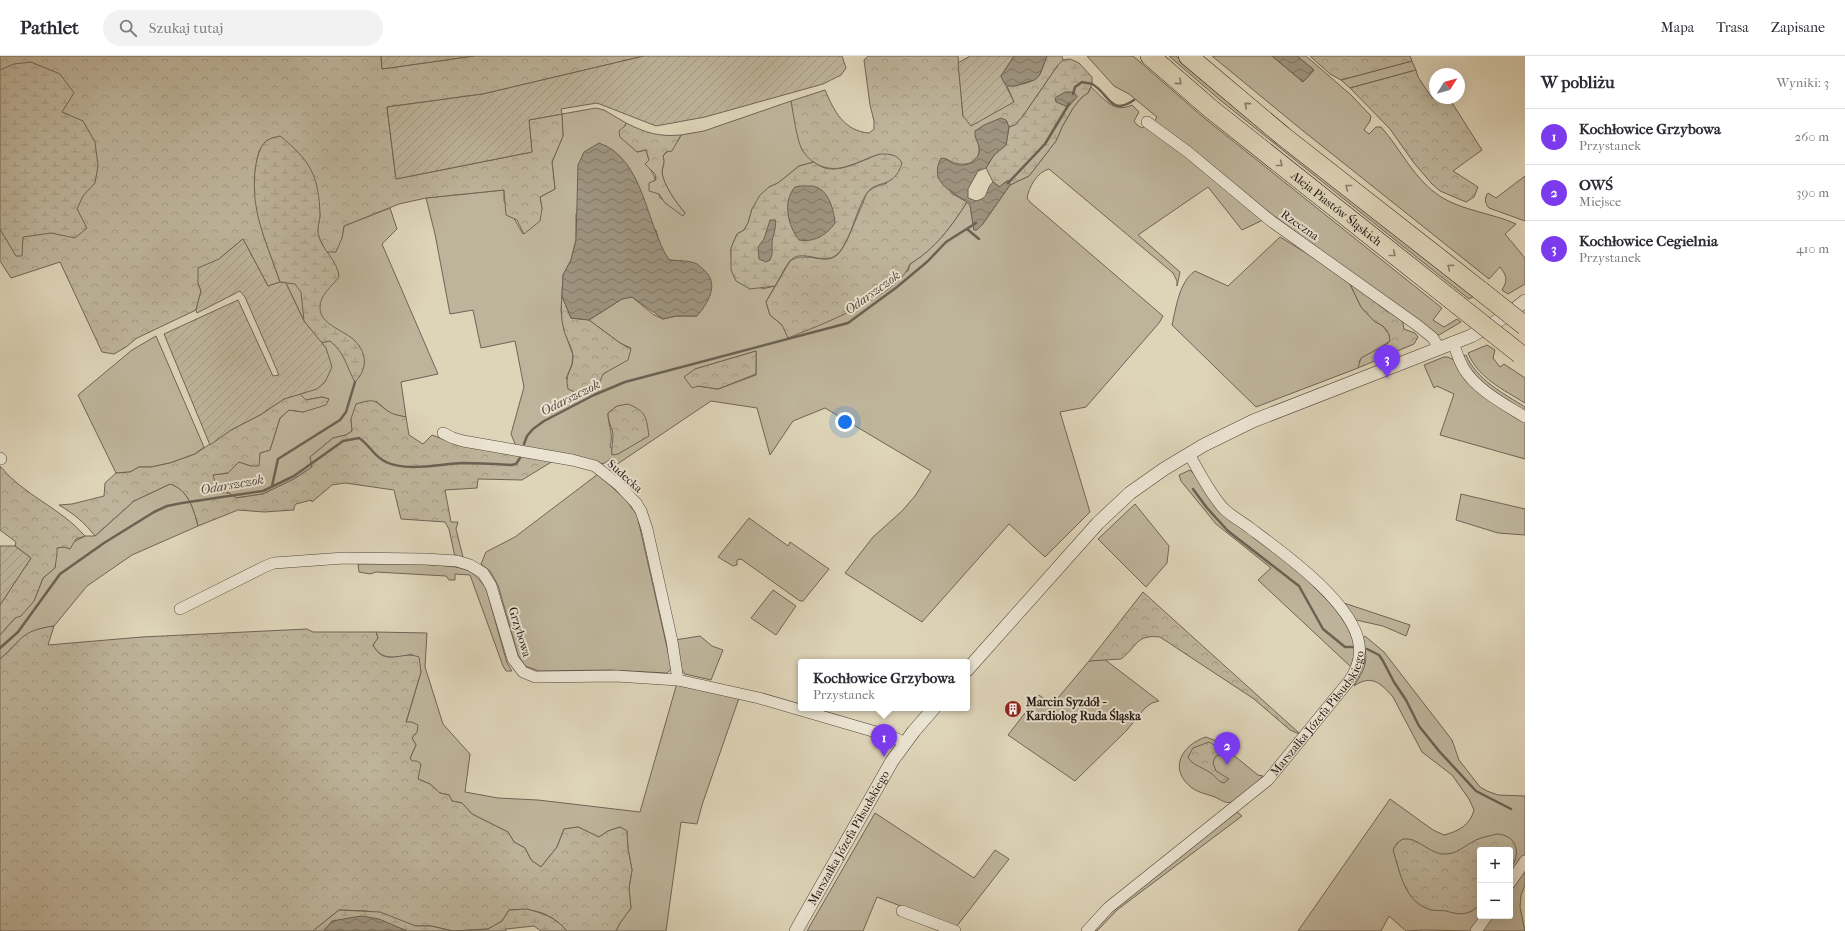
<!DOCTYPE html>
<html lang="pl">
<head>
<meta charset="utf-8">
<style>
	:root { --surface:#fff; --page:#f2f2f3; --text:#2b2b33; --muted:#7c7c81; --line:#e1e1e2; --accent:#7c3aed }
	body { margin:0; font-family:"IM FELL French Canon",serif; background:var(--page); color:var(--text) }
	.controls { position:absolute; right:12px; bottom:12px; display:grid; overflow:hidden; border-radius:4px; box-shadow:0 4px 16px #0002 }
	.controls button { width:36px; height:36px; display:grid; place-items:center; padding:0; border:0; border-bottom:1px solid var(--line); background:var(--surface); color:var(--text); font:20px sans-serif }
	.compass { position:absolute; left:1429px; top:12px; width:36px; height:36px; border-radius:50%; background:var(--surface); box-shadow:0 4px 16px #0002; rotate:53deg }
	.you { position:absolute; left:845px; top:366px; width:14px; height:14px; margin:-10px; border:3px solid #fff; border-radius:50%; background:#1a73e8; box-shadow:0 0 0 6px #1a73e833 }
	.badge { display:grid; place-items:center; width:26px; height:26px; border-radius:50%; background:var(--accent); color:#fff; font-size:13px; font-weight:700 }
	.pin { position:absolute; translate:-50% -33px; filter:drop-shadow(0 1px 2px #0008) }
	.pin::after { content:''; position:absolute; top:21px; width:14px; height:12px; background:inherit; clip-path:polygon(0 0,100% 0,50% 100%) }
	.popup { position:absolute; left:798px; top:603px; width:172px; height:52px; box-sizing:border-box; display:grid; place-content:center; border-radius:4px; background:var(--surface); filter:drop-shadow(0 1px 3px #0005); font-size:13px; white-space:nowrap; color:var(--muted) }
	.popup b { font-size:15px; color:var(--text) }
	.popup::after { content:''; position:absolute; left:50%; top:100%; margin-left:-8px; border:8px solid transparent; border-top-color:var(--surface) }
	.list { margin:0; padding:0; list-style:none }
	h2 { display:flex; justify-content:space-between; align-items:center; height:52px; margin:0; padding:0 16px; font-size:17px }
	h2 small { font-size:13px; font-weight:400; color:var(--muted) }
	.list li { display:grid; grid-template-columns:26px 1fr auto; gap:12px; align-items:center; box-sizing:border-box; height:56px; padding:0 16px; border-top:1px solid var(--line) }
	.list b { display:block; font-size:15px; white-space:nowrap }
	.list p { margin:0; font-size:13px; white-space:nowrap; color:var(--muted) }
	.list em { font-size:13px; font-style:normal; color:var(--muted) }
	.icon { flex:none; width:22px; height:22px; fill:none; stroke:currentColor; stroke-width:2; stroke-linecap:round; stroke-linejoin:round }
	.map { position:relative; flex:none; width:1525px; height:875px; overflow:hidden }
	header { display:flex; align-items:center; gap:24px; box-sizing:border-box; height:56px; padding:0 20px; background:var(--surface); border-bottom:1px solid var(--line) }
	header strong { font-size:19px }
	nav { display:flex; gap:22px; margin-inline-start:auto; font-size:14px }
	.search { width:280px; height:36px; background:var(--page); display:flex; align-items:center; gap:10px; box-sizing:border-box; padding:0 14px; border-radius:22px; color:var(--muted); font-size:15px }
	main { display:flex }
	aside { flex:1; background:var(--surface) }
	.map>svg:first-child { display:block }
</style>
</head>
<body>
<header>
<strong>Pathlet</strong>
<div class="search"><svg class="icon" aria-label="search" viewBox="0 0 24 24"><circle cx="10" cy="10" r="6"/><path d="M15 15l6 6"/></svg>Szukaj tutaj</div>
<nav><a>Mapa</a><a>Trasa</a><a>Zapisane</a></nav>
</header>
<main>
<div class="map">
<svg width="1525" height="875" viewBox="0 0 1525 875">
	<defs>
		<pattern id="forest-crowns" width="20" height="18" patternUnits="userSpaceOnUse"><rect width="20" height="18" fill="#beb49b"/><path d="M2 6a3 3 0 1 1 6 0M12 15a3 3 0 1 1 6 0" fill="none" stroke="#a39a84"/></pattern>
		<pattern id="wetland-marsh" width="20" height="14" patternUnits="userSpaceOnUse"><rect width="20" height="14" fill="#beb49b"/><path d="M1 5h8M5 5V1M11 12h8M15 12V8" fill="none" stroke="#a39a84"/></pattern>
		<pattern id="garden-furrows" width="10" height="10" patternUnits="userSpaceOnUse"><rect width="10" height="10" fill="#beb49b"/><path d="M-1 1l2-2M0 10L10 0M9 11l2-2" fill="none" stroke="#a39a84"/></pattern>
		<pattern id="water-waves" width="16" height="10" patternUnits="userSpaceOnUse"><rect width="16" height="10" fill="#9e937f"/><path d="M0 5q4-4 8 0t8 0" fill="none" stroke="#807767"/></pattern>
	</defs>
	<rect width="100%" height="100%" fill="#ded4b8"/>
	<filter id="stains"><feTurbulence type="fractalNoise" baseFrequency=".005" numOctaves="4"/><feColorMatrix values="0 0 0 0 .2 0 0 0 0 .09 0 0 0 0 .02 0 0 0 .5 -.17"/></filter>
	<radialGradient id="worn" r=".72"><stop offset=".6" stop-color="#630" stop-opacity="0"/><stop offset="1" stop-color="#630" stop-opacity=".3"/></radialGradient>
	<path fill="#beb49b" stroke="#706456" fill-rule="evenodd" d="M1087,0H1133L1203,61L1442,252L1433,264L1444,271L1457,263L1461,266L1439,279H1435L1251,143L1154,66L1157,61L1129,38L1114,30Z
		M1169,0H1176L1223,40L1473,241L1469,243L1220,44Z
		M1212,0H1272L1303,26L1314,14L1297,0H1306L1351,39L1371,60L1370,65L1364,74L1369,78L1376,71H1381C1401,93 1414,124 1441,141C1464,155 1492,157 1516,168L1505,178L1525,202V228L1508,238L1502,234C1508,224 1507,220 1500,211L1489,223L1302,74Z
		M1412,5L1416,14L1350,32L1341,24Z
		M1091,31C1104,42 1113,58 1132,49L1139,56L1134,65L1137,69L1142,72L1147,69L1263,164L1242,174L1208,131L1138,179L1180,216L1177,230V225L1173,217L1049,113C1037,116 1029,131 1027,142L1030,146L1163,260L1159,267L1086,351L1060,356L1090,456L1045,501L1009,468L922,566L845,517L873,481L902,455L915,440L931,415L825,352L793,365L770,399L757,352L711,345L607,415L606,413L614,405L611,402L605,407L598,408L516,390L511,378L524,331L515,285L481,292L473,254L450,258L435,178L426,142L504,134V145L523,178L542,153L540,141L555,133L552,106L563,80L562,58L596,52L604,54L626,67L625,70L637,96L646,94L649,104L645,108C655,117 656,123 655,136L659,138L660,142L685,157C677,148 662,127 662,116C663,109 665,107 663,100L678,85L681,79L704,75L791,45L802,94L814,106L799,110L778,127L769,131L752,153L748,167L744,174L737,178L731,192V201L762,233L775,230L766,246L770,259L782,269L908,215L910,208C935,193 951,171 967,146L970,149L974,174L982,169L1010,129L1029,120L1056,85L1062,71L1073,52L1082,41L1088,37ZM576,158L656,174L661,192L669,204L682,205L697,260H676L663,263L654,259L632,241L622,243L589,264L620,287L631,292L613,312L603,318L566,323L572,308L573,299L564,274L561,255L563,219L571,204L576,184ZM756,295V319L718,333L698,330L695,313ZM617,350L624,394L618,398L610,391C614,376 608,371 608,357Z
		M1525,120V165L1489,152C1485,148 1484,142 1488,137L1496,142Z
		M390,152L397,173L382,188L438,318L401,326L406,361L391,358L376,345L351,363L352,375L346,379L333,382L310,401L312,411L294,423L263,438L236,442L229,437L218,436L212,419L228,417L239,406L251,410L259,403L260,397L270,394L280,362L289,354L303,356L329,343L322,341L306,344L300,338L317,332L326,292L304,265L286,227L280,226L342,182L344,170Z
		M1280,181L1347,222L1361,251L1374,265L1383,270L1389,278L1390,285L1359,305L1360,310L1358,312L1256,351L1172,269C1176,252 1179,226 1195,215L1228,230Z
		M156,280L204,391L195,398L170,407L151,411H139L130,416L116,417L78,339L132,294Z
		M1487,289L1495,294L1493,302L1500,311L1504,308L1525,322V347C1504,334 1478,322 1468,297Z
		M1466,299C1477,324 1503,337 1525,351V356C1501,340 1476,327 1463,300Z
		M1444,301H1448L1456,305L1525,365V403L1440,379L1454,338L1437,330L1434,332L1424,309Z
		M1190,414L1195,419L1226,461L1297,513L1334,551L1347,570L1353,584L1355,596L1351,611L1258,524L1271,512L1216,468L1181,425L1179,419Z
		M598,418L626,444L637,459L671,609V613L667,617L610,614L539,615L525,610L518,599L498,529L490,515L481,508L486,496L515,481Z
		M170,428C188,433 194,454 198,470L132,499L87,530L54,570C21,575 22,584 0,603V579L15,562L34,545L43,522L55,512L56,492L64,491L85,480H95L134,445Z
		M1461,438L1525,453V479L1498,477L1456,464Z
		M1135,448L1169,490L1167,507L1146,531L1098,483Z
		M749,462L788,490L790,486L829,513L803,545H800L741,503L737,504V509L733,510L718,501Z
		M358,508C380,508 454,506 469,515C476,519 481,526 486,532L507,607L512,615H506L503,610L470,519L455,518V524H449L446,520L376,516L370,518L359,516Z
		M773,534L796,550L776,579L751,562Z
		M1344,547L1410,569L1406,580L1383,570L1356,564Z
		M376,576L427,577L425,611L443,668L470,698L465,736L498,742L538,744L640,756L677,627L739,642L702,749L697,768L681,766L666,875H616L620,867L631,852L629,832L632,814L628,793L627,775L620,771L608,775L599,781L578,771L564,773L557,791L541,811L531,804L525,792L514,786L508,776L472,758L462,747L452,745L449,739L440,737L430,728L418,723V717L410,702L416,689L412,682L417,676L406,667L421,616L412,598C397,602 381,605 373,589L378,582Z
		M700,580L712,590L723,594L711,624L685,618L681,613L675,584Z
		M1365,580L1384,596L1452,684L1459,704L1480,731L1487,735L1498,739L1525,740V801L1510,822V794H1480V860H1483L1473,875L1424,874L1406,875L1389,860L1381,875H1298L1390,743L1433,774L1444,779C1459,775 1470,769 1474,754L1469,743L1452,719L1422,696L1393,641C1381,627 1371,618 1354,630C1367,609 1368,606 1363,582Z
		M1104,603L1159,645L1152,647L1145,652L1127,674L1075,725L1008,679L1039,639L1052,649L1089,605Z
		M1206,681L1216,685L1258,719L1263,720C1258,726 1240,743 1232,746C1226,748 1221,744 1215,741C1207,738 1199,737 1192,732C1168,714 1181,689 1206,681Z
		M1237,756L1242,760L1117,854L1097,875H1092L1117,849Z
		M875,757L974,822L995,794L1009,803L956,871L877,841L863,875H807Z
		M1525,812V829L1521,839L1520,851L1525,875H1482L1492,860H1510V834Z"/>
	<path fill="url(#forest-crowns)" stroke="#706456" d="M0,0H381L382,13L474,0H644L483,38L387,51L396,123L532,96L529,64L562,58L563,80L552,106L555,133L540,141L542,153L540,165L524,178L517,164L506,159L504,134L426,142L399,148L344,170L342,182L336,196H326L317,177L320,160L316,127L267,84L259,95L255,115L263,178L280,226L268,230L243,183L219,203L198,227L201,235L196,254L137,282L126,291L114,298L102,296L60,206L11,222L0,205Z
		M868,0H958L963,60L1014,46L1007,30C1016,30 1036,27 1040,18C1043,12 1044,6 1047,0H1062L1063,4L1058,9L1023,60L1015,69L1009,71L1006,64L975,80C989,105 965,116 945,102L951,137L967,146C951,171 935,193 910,208C900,239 818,270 788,282L782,269L770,259L766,246L790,205C807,194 824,210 837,199C846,192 857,159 863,147C864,144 865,139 868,136C873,131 881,129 887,127L880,98C869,101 859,107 848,110C831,116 813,111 803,95C797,87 793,55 791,45L825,34C834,55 844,75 869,77L874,73V65L870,49L864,4Z
		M1310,0H1410L1412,5L1341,24L1330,18Z
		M1416,14L1418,21L1432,42L1435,40V42H1449L1482,94L1453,115L1478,131L1474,141L1466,146L1440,135L1432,128L1414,107L1390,73L1350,32Z
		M626,67C646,77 659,81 681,79L672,95L666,96L663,100C665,107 663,109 662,115C662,127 677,148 685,157L683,160L665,147L659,138L649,135V127L656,124L655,118L645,108L649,104L646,94L637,96L620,81L619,75L625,70Z
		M1350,228L1377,244L1380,250L1389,256L1397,258L1402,262L1404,273L1415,277L1418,281L1414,288L1358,312L1361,302L1387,288L1390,285L1389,278L1383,270L1374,265L1361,251Z
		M562,240L571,262L589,264L620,287L631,293L628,304L603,318L599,328L575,336L568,333C564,316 573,316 573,301C573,292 566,283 564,274C561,263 561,252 562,240Z
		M756,295V318L718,333L698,330L692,332L684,321L695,313Z
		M300,338L306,344L322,341L329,343L326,349L303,356L289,354L280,362L270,394L260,397L259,410H251L239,406L228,417L213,419L218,436L229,437L236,442L263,438L294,423L312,411L310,401L333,382L346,379L352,375L351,363L356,348C379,341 373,346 391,357C395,359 402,360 406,361L409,379L423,388L432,379L450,386L553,405L522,424L478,423L477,432L445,434L451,466H458L456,473L463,501H455L449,473L445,466L401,463L394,434L345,427L332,429L312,446L311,444L296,448L294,451V454L264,456L238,454L198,470C194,454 188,433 170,428L134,445L95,480C84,466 74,458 59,449L72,448L104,440L105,427L116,417L130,416L139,411H151L170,407L195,398L231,374L260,359L284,343Z
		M628,348C647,356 646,361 649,380L618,398L612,399C611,392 613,386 613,379C612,371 608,367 608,357L617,350Z
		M0,410C23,439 61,452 85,480L76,483L70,493L64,491L57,492V498L55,512L43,522L34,545L21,560L15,562L0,579V549L31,502L15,490L16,486L0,474Z
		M1143,536L1299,677V678L1290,674L1254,643L1160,581C1136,578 1137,591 1121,603L1089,605Z
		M54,570L48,589L142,581L307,573L313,576H376L378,582L373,589C385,612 402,594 419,601L421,616L406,666H412L418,669L417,676L412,682L416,689L410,702L412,705H417L421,708L418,723L430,728L440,737L449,739L452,745L462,747L472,758L508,776L514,786L525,792L531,804L541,811L557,791L564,773L578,771L599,781L608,775L620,771L627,775L628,793L632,814L629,832L631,852L620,867L616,875H567C550,856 534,852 509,854L502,865L488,873L453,875L431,870H416L367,855L339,854L313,875H0V603C24,583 19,575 54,570Z
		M1209,686L1218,691L1222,697L1215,701L1213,707L1216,715L1229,723L1224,727C1218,726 1216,721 1212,718C1205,712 1191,709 1188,701L1193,692Z
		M1497,778C1517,779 1522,798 1510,813V794H1480V848C1469,860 1460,859 1446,855C1441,854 1436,855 1431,854C1404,846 1400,816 1393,794L1397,787L1403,783C1418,781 1427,796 1442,798C1458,799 1463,790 1476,784C1482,781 1490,780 1497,778Z"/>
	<path fill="url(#wetland-marsh)" stroke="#706456" d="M1070,3L1079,7L1092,21V28L1088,37L1082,41L1073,52L1062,71L1056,85L1029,120L1010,129L1009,125H1007L1000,131L993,126L986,112L994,99L1006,89L1009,71L1015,69L1023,60L1058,9L1063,4Z
		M31,6L60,18L74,37L62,56L83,65L95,86L98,110L95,127L83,140L77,153L87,172L75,182L51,177L23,181L22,200H16L0,173V14L14,8Z
		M280,80C310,104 319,120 320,159C320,165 317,172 318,177C321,194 338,204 339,221C332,230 319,240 320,252C320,269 346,275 355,285C368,298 367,314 355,326C346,310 345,297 330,285L321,287L304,265L301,236L295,228L280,226C272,201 260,176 256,150C253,133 253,97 266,85C270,82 276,81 280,80Z
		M880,98C890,98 897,98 902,107C894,134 876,123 867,137C857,151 849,191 835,200C821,209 800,191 789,206C784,213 780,222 775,230L750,233L736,225L731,214V192L737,178L744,174L748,167L752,153L760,139L769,131L778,127L799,110L814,106C817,108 821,111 825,112C842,117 864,103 880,98Z
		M526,853C543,857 555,861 567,875H541L534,870L506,873V875H407L394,871L332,865L324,875H313L339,854L380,856L416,870H431L453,875L488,873L502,865L509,854Z"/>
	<path fill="url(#garden-furrows)" stroke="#706456" d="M381,0H474L382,13Z
		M644,0H842L846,12L841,19L823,28L705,61L656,70L597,47L561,53L562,58L529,64L532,96L396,123L387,51L483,38Z
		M970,0H1014L1001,20L1014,46L971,70L963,60L958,7Z
		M243,183L268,230L280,226L286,227L304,265L326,292L332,311L325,326L317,333L284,343L260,359L231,374L210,389L164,278L238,244L273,320L279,319L245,241L240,235L197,257L196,254L201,235L198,227V212L219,203Z
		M0,490H15L31,502L0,549Z"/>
	<path fill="url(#water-waves)" stroke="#6c6153" d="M1014,0H1047C1044,6 1041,20 1036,23C1034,25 1029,25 1027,26C1015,30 1006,35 1001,20Z
		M1272,0H1297L1314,14L1303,26Z
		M1065,36H1074L1077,41L1068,51L1056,46L1055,42Z
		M1001,62L1006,64L1009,71L1006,89L994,99L986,112L978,115L968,133V142L976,145C991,141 984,134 993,126L999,131L1007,125H1009L1010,129L982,169L977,174H974L970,149C956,136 927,129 941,102C946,102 948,105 952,107C962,112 976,108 979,97C981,89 974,83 975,75L984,69Z
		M599,87C644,102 646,169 669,204C678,205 689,204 697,208C699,209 702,212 704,214C720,228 708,247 697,260H676L663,263L632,241L622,243L589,264L571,262L562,240L563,219L571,204L576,184L578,109L584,96Z
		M800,130C804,130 809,130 813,130C829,133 834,155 835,167C827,179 813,187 799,184C788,170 782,146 795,131Z
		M770,164H775C777,173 772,180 772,188C772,194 773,198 770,204L766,206L759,203L758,191L764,183Z
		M361,860L379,863L407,875H324L332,865Z"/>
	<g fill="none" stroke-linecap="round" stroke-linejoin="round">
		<path stroke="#6c6153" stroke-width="2.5" d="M1073,38L1075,31L1082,26C1085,27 1089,27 1092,28C1109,37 1110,61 1134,44
			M1008,127L1045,88L1069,48
			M967,173L979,183
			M524,388L527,380L533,373L544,365L594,339L625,326L848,267L897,231L928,205L946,186L976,167
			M272,430L278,403L340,364L346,356L355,326
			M1193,433L1207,452L1228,475L1299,530L1323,573L1345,591H1353
			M0,592L18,576L60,518L104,487L154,456L167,450L182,447L263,435L294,420L343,385L359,382C370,389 374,401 386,406C406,416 440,408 462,407C478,407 495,408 511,409L516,408L520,402
			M1367,593L1379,599L1383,605L1394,626L1406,644L1419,670L1439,695L1476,735L1511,753"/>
		<g stroke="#50453a" stroke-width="12">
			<g id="minor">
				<path d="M1147,66L1188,96L1271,165L1417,269L1433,282L1439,292"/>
				<path d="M1453,286C1456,295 1459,305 1464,313C1477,334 1504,348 1525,361"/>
				<path d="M443,377L453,382L463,385L572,404L595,410L619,429L636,447L641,455L647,473L672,585L678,624"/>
				<path d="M0,402L1,403"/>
				<path d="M180,553L266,510L274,507L344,502L425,503L457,505L470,509L483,517L491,530L513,603L523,616L535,621L616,620L678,624L759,642L893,681L905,687"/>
				<path d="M1510,827L1525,805"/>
				<path d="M902,855L955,875"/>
				<path id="s1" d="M1087,875L1108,852L1268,724L1349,625C1357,614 1361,602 1359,588C1353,546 1282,496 1250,472C1241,465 1231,460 1223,452C1209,436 1199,416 1189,398"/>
				<path d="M1476,875L1487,860"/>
			</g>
		</g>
		<g stroke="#50453a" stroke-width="14">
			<g id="tertiary">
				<path d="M967,614L1098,467L1130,437L1164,413L1204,389L1253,365L1471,280L1506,260L1525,245"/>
				<path id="s2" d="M796,875L892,705L914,675L934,652"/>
			</g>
		</g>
		<g stroke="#211510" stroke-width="20">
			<g id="motorway">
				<path id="s3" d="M1150,0L1211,53L1458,249"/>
				<path d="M1188,0L1283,80L1481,235"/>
			</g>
		</g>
		<use href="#minor" stroke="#eae3d1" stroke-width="11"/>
		<use href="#tertiary" stroke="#eae3d1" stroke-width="13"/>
		<use href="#motorway" stroke="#ded4b8" stroke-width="19"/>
		<g stroke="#211510" stroke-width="20" stroke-linecap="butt">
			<path id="motorway-bridge" d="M1481,235L1525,270
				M1458,249L1520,298"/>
		</g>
		<use href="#motorway-bridge" stroke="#ded4b8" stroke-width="19"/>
	</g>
	<defs><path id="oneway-chevron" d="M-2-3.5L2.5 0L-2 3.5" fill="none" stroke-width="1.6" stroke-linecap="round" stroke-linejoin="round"/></defs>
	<g stroke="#897e6c">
		<use href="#oneway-chevron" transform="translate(1179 26) rotate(41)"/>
		<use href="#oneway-chevron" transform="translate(1247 49) rotate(-140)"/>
		<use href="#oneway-chevron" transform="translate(1280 108) rotate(38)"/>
		<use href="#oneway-chevron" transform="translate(1348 131) rotate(-142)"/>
		<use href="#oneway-chevron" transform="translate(1393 198) rotate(38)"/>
		<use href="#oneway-chevron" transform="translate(1450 211) rotate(-143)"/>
	</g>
	<defs>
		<g id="building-disc" transform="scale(0.9)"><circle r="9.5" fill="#8f2418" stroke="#eae3d1"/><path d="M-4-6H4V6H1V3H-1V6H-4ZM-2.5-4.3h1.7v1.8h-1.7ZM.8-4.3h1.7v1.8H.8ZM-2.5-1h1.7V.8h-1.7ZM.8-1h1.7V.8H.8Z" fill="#fff"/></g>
	</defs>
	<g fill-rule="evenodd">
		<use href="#building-disc" x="1013" y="653"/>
	</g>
	<g text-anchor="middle" stroke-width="4" stroke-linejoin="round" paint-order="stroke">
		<g font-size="12" fill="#211510" stroke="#eae3d1">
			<text dy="4" stroke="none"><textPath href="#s3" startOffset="241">Aleja Piastów Śląskich</textPath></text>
			<text transform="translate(1300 169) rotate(35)" y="4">Rzeczna</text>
			<text transform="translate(625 420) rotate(42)" y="4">Sudecka</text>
			<text transform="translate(520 576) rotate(73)" y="4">Grzybowa</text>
			<text dy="4" stroke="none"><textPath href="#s1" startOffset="320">Marszałka Józefa Piłsudskiego</textPath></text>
			<text dy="4" stroke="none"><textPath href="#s2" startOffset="107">Marszałka Józefa Piłsudskiego</textPath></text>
		</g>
		<g font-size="12" font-weight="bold" fill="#211510" stroke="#eae3d1" text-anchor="start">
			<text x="1026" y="650">Marcin Syzdół -<tspan x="1026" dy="14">Kardiolog Ruda Śląska</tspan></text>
		</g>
		<g font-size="13" font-style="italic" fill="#53473c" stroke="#eae3d1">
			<text transform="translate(872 236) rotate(-36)" y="5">Odarszczok</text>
			<text transform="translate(570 341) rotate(-27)" y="5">Odarszczok</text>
			<text transform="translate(232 428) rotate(-10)" y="5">Odarszczok</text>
		</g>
	</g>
	<rect width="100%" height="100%" filter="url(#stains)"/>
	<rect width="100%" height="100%" fill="url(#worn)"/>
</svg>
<div class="controls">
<button>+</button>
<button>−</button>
</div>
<svg class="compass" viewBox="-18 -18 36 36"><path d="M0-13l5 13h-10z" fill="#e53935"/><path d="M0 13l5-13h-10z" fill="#7c7c81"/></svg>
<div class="you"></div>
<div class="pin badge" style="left:884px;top:701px">1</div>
<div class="popup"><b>Kochłowice Grzybowa</b>Przystanek</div>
<div class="pin badge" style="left:1227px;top:709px">2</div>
<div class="pin badge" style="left:1387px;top:322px">3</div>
</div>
<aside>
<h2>W pobliżu<small>Wyniki: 3</small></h2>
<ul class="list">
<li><span class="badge">1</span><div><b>Kochłowice Grzybowa</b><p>Przystanek</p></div><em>260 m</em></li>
<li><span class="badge">2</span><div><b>OWŚ</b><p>Miejsce</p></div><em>390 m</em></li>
<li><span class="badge">3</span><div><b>Kochłowice Cegielnia</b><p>Przystanek</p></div><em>410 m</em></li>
</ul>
</aside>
</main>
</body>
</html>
